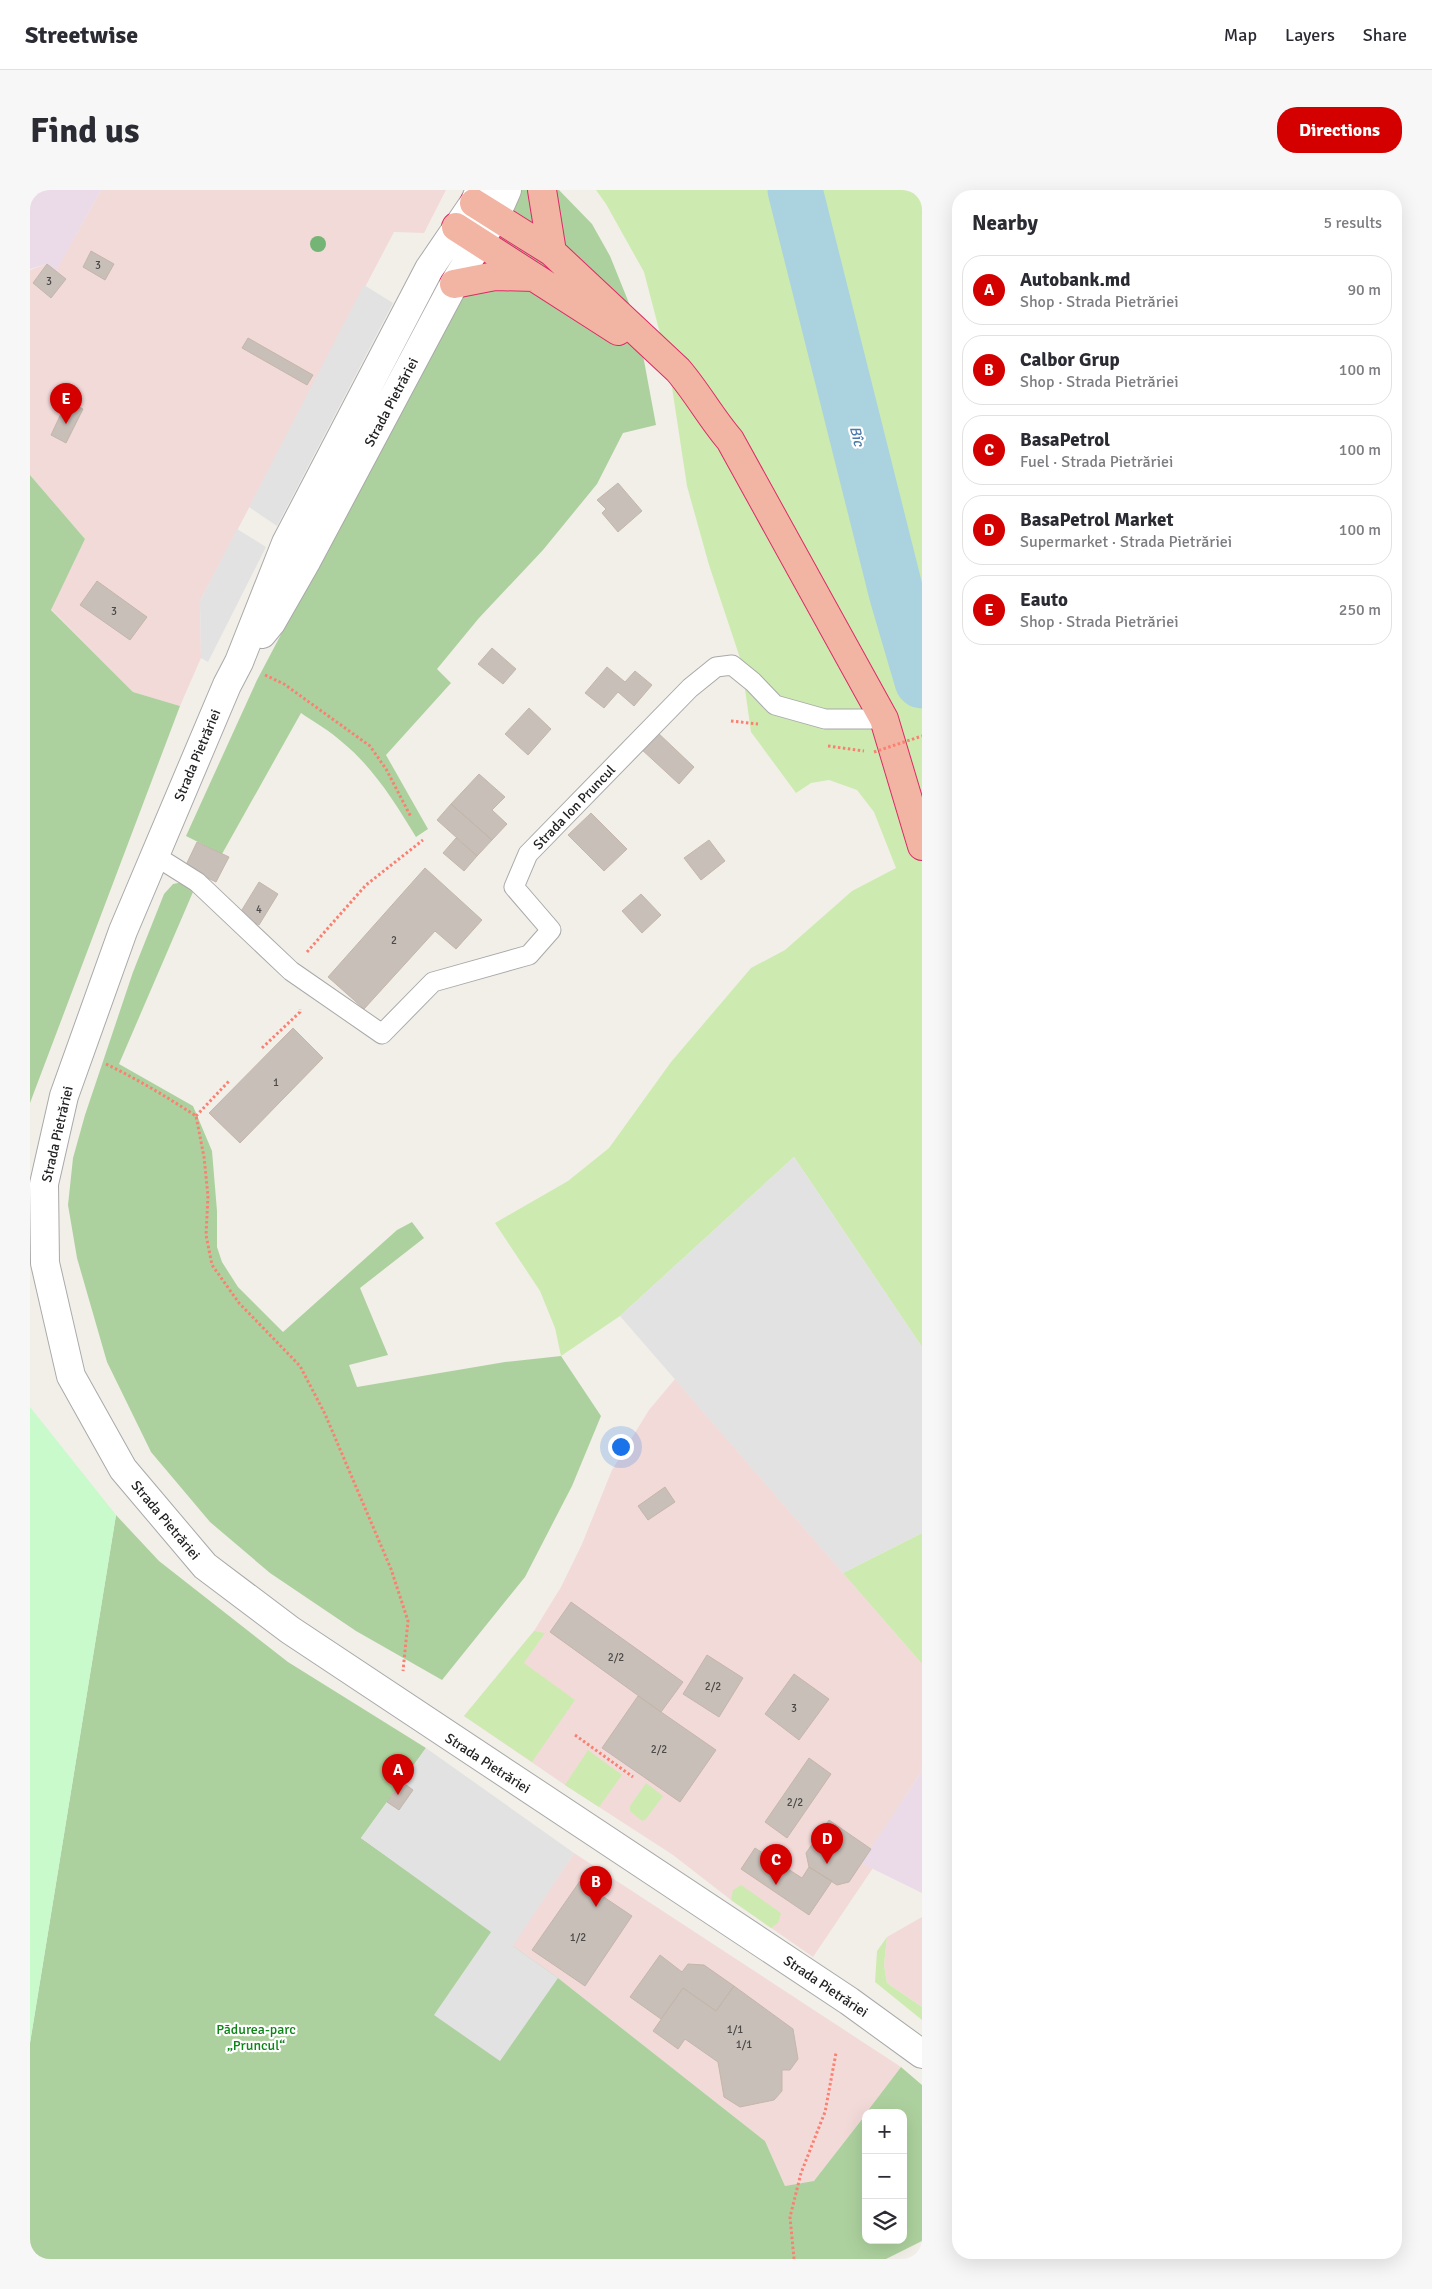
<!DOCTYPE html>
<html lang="en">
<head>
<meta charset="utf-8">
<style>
	:root { --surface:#fff; --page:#f7f7f7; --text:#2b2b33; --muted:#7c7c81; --line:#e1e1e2; --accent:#d40000 }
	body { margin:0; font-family:Signika,sans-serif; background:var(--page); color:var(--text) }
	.controls { position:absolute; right:15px; bottom:15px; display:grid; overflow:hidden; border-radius:10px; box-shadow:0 5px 20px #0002 }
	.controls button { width:45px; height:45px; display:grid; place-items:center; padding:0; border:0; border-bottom:1px solid var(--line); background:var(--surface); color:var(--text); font:25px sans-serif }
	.you { position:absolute; left:590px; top:1256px; width:18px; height:18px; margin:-12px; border:4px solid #fff; border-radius:50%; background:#1a73e8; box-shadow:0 0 0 8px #1a73e833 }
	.badge { display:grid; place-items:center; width:32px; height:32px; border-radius:50%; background:var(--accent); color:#fff; font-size:16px; font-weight:700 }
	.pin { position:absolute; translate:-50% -41px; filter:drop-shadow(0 1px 2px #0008) }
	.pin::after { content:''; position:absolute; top:26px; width:18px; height:15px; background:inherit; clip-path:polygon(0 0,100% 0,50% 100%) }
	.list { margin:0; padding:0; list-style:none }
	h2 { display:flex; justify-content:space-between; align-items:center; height:65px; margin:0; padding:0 20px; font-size:21px }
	h2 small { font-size:16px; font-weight:400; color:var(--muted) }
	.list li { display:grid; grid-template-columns:32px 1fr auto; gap:15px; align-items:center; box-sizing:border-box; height:70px; margin:0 10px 10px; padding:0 10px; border:1px solid var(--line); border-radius:20px }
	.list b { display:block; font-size:19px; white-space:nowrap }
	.list p { margin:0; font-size:16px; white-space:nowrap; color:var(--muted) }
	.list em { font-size:16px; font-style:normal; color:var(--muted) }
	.icon { flex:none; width:28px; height:28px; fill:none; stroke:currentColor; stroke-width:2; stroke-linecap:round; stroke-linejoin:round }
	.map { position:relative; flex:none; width:892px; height:2069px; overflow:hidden; border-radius:20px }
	header { display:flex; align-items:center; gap:30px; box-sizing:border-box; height:70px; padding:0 25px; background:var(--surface); border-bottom:1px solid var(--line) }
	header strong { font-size:24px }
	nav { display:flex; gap:28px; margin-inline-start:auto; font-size:18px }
	.intro { display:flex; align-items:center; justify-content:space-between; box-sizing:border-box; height:120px; padding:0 30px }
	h1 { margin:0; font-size:35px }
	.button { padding:12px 22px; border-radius:20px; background:var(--accent); color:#fff; font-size:18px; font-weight:700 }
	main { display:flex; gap:30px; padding:0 30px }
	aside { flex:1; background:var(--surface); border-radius:20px; box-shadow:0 5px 20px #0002 }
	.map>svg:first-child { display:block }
</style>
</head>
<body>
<header>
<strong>Streetwise</strong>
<nav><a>Map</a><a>Layers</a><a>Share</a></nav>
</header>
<div class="intro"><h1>Find us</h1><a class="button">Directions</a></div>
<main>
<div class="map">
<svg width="892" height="2069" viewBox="0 0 892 2069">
	<rect width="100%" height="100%" fill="#f2efe9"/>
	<path fill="#f2dad9" d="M71,0H416L394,43L364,42L170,411L171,468L150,516L103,502L21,419L55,349L0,285V80L17,74L26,80Z
		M645,1189L892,1474V1581L832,1673L843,1678L783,1767L701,1710L643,1665L535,1595L434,1526L504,1441L531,1397L552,1354L582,1280L619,1220Z
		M544,1663L871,1877L784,1992L755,1996L735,1951L528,1788L482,1756Z
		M892,1727V1817L857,1793L854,1775L857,1747Z"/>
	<path fill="#ebdbe8" d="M0,0H71L26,81L17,74L0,79Z
		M892,1581V1703L831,1673Z"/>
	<path fill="#cdebb0" d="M566,0H892V1157L764,967L590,1126L531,1166L525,1138L510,1101L465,1033L538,991L579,958L641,872L721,778L755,760L822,701L866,678L844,622L827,600L799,590L781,593L766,603L721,542L711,471L679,375L657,296L639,178L614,82L576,14Z
		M892,1343V1474L813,1383Z
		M504,1441L515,1443L494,1473L545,1510L502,1572L434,1526Z
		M558,1560L592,1585L569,1617L535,1595Z
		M616,1593L633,1606L616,1629L612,1631L600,1621V1616Z
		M711,1695L751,1723L748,1733L741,1738L701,1710L703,1700Z
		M857,1747L854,1775L857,1793L892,1817V1830L845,1792L847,1761Z"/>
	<path fill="#add19e" d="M485,0H529L562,34L580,66L607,133L626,235L593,243L567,294L513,360L449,428L407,479L421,493L356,565L398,639L386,647C365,613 344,578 312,552C300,541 284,532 271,523L192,664L156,646L227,490Z
		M0,285L55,349L21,420L103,502L150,516L0,913Z
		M153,692L163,702L89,874L163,916L182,961L187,1021V1057L192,1072L208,1097L253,1142L367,1040L382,1032L394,1048L330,1098L358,1165L319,1175L327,1197L475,1172L531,1166L571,1226L542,1296L495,1387L412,1490L326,1441L240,1383L180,1332L121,1262L77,1172L47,1068L38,1015L43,968L55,925L103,782L134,704L143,694Z
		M86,1325L129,1371L258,1472L396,1558L331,1648L528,1788L735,1951L755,1996L784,1991L836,1924V2050H873V1923H836L871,1877L892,1895V2051L856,2069H0V1853Z"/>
	<path fill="#c8facc" d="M0,1217L86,1325L0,1853Z"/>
	<path fill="#e2e2e2" d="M334,95L363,113L247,336L219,317Z
		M207,339L236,357L178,472L171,468L170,411Z
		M764,967L892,1157V1343L813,1383L590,1126Z
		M396,1558L544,1663L483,1756L528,1788L470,1871L404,1825L461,1742L331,1648Z"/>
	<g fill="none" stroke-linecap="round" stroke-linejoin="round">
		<path stroke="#aad3df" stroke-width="55" d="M765,0L867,406L892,491"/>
	</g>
	<path fill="#c7bfb8" stroke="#c4b6ab" d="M61,61L84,74L75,90L53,77Z
		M17,74L36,89L21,108L3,93Z
		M218,148L283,185L277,195L212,158Z
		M37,211L53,219L36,253L21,245Z
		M588,293L612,321L588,342L572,323L576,319L567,310Z
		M67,391L117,427L100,450L50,415Z
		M462,458L486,479L473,494L448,474Z
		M577,477L595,492L605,481L622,495L604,516L588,502L574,518L555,503Z
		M499,518L521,539L498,565L475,544Z
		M626,541L664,577L649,594L610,558Z
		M449,584L475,607L462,620L477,634L462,650L421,614Z
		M421,614L462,650L447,666L407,630Z
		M561,623L597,659L574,681L538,645Z
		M426,648L447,666L434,681L413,663Z
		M679,650L695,671L671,690L654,668Z
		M167,652L199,667L186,692L155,677Z
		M395,678L452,730L426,759L405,741L334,819L298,787Z
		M229,692L248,704L229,735L210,723Z
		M611,704L631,725L612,743L592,721Z
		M263,838L293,868L210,953L179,923Z
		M635,1297L645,1312L618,1330L608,1316Z
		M541,1412L653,1492L631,1522L520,1442Z
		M677,1465L713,1488L689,1527L653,1504Z
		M764,1484L799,1509L769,1550L735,1524Z
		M608,1506L686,1560L650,1612L572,1558Z
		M779,1568L801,1584L757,1648L735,1632Z
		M372,1592L383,1600L369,1620L357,1612Z
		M799,1630L841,1659L819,1692L807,1695L779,1677L776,1663Z
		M725,1658L772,1688L779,1677L802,1691L779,1725L711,1679Z
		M550,1691L602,1726L555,1796L502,1760Z
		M630,1765L652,1782L658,1774L674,1775L704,1796L686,1821L653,1798L631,1829L600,1807Z
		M704,1796L763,1839L768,1869L760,1880H752V1901L744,1910L710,1917L694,1907L688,1872L655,1849L648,1859L623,1841L653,1798L686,1821Z"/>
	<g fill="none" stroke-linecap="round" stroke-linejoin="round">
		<g stroke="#a9a9a9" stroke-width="21">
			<path id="service" d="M124,665L167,692L261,781L352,844L403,792L499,765L521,740L484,697L498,664L660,498L686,477L702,475L723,492L745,515L795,529H854"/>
		</g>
		<g stroke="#a9a9a9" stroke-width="30">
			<path id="tertiary" d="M450,0L444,13L399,79L256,353L209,472L197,495L93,741L34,906L14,994L15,1073L41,1186L93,1279L175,1376L260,1440L819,1811L892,1864
				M232,444L241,433L277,370L424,94L466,25L477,0"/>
		</g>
		<g stroke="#dc2a67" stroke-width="30">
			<path id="trunk" d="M512,0L522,62
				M444,13L522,62L648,180C667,202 681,228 700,250L854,529L892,656
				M426,37L588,141
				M424,94L465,86L504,87"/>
		</g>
		<path stroke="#fa8072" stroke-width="3" stroke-dasharray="2.5 2.5" stroke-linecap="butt" d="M235,485L254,494L340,556L356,579L381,627
			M701,531L728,534
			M798,556L834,561
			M277,762L336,695L393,650
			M232,858L270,822V819
			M76,874C107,889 137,907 166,926L174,967L178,1006L176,1045L182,1075L209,1113L270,1176L295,1224L361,1379L378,1431L373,1481
			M166,926L200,890
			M545,1545L603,1587
			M764,2069L760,2027L771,1983L795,1922L806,1863"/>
		<use href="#service" stroke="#fff" stroke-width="19"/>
		<use href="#tertiary" stroke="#fff" stroke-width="28"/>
		<use href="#trunk" stroke="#f2b4a3" stroke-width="28"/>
		<path stroke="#fa8072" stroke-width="3" stroke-dasharray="2.5 2.5" stroke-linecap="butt" d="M844,562L892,546"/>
	</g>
	<circle fill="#74b475" cx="288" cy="54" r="8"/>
	<g text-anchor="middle" stroke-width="4.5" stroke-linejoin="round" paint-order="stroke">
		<g font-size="11" fill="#4b4948">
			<text x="68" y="79">3</text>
			<text x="19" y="95">3</text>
			<text x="84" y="425">3</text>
			<text x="229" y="723">4</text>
			<text x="364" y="754">2</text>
			<text x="246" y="896">1</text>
			<text x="586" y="1471">2/2</text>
			<text x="683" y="1500">2/2</text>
			<text x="764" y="1522">3</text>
			<text x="629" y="1563">2/2</text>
			<text x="765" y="1616">2/2</text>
			<text x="548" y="1751">1/2</text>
			<text x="705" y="1843">1/1</text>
			<text x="714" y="1858">1/1</text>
		</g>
		<g font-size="14" fill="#222" stroke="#fff">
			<text transform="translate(361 212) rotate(-62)" y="5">Strada Pietrăriei</text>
			<text transform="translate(167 565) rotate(-67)" y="5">Strada Pietrăriei</text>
			<text transform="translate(544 617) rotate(-46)" y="5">Strada Ion Pruncul</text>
			<text transform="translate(27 944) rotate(-77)" y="5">Strada Pietrăriei</text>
			<text transform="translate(136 1330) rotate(50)" y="5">Strada Pietrăriei</text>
			<text transform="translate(458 1573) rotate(33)" y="5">Strada Pietrăriei</text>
			<text transform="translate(796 1796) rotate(34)" y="5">Strada Pietrăriei</text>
		</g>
		<g font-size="14" fill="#0c8416" stroke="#fff">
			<text x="226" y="1844">Pădurea-parc<tspan x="226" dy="16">„Pruncul“</tspan></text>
		</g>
		<g font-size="15" font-style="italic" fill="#4a7aab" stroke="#fff">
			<text transform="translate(827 246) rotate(76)" y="5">Bîc</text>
		</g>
	</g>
</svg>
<div class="controls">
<button>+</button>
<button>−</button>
<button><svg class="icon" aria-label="layers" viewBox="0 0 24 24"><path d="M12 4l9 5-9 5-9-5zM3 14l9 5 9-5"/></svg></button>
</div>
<div class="you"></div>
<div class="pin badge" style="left:368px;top:1605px">A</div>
<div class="pin badge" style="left:566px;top:1717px">B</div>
<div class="pin badge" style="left:746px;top:1695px">C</div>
<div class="pin badge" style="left:797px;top:1674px">D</div>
<div class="pin badge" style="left:36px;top:234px">E</div>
</div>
<aside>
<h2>Nearby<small>5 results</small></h2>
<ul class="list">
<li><span class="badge">A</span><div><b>Autobank.md</b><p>Shop · Strada Pietrăriei</p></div><em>90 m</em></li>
<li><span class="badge">B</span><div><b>Calbor Grup</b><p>Shop · Strada Pietrăriei</p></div><em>100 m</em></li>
<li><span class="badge">C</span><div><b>BasaPetrol</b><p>Fuel · Strada Pietrăriei</p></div><em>100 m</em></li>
<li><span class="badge">D</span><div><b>BasaPetrol Market</b><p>Supermarket · Strada Pietrăriei</p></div><em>100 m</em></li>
<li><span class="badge">E</span><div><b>Eauto</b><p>Shop · Strada Pietrăriei</p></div><em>250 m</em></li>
</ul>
</aside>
</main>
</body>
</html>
